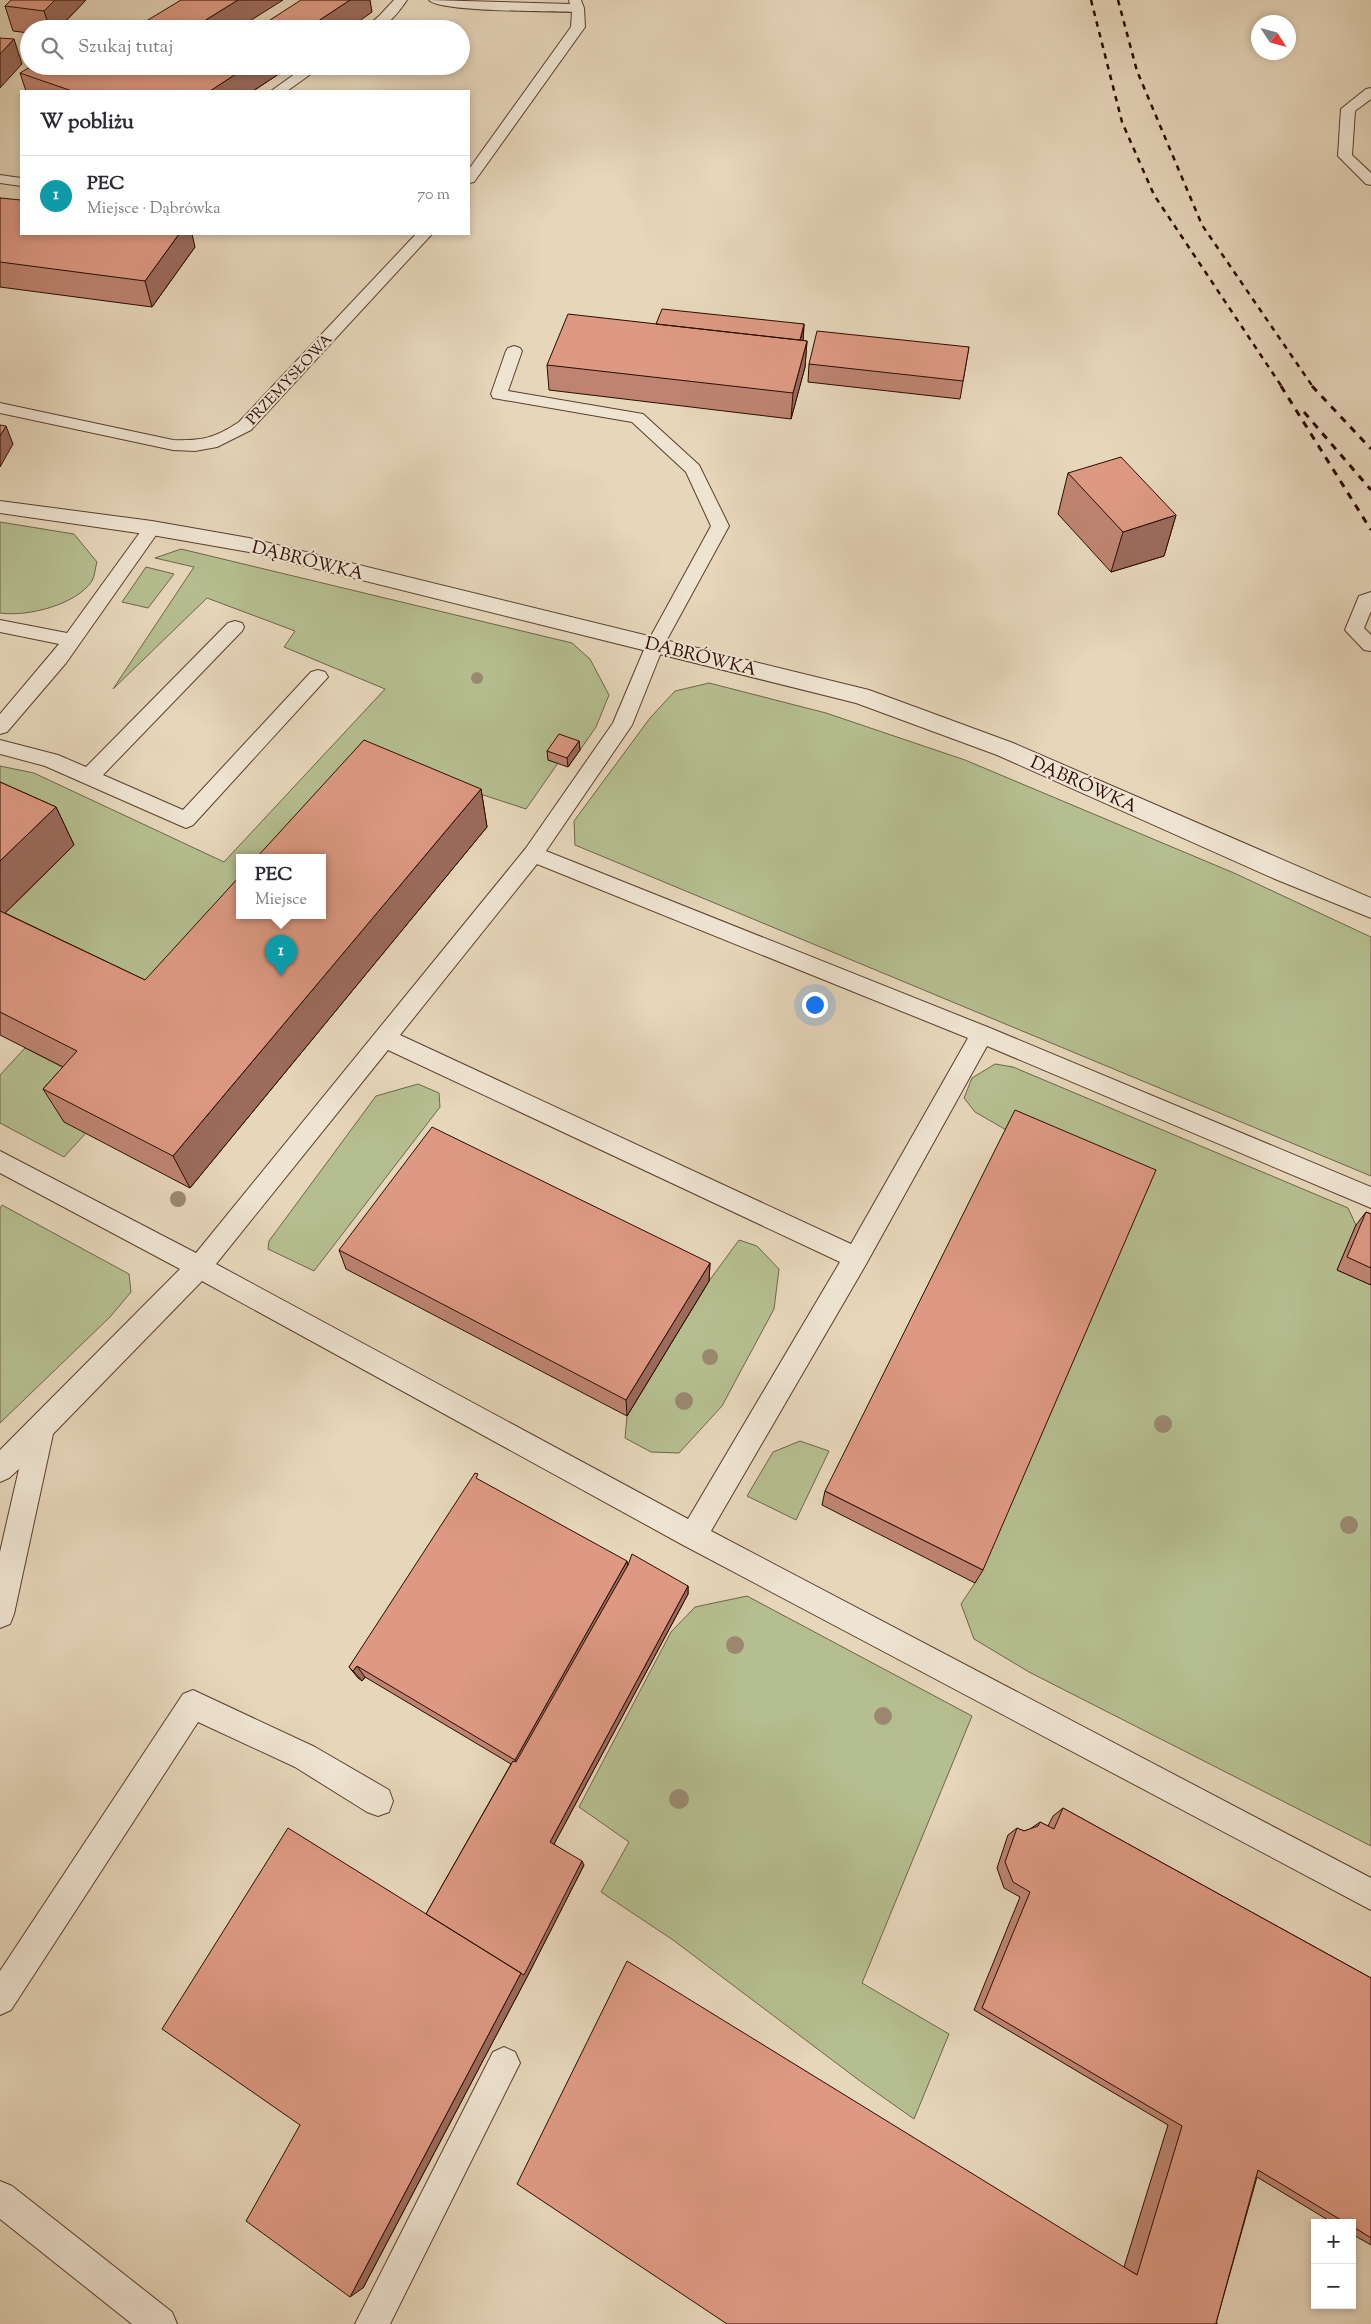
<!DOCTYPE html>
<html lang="pl">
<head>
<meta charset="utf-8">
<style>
	:root { --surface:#fff; --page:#f2f2f3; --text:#2b2b33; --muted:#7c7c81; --line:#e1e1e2; --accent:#8f2418 }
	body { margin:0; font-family:"Sorts Mill Goudy",serif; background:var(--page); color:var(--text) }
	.controls { position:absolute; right:15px; bottom:15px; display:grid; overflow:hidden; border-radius:0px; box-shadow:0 2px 8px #0003 }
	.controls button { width:45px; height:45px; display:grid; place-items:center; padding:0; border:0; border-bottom:1px solid var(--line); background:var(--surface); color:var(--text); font:25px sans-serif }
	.compass { position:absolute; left:1251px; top:15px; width:45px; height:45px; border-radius:50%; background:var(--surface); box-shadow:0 2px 8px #0003; rotate:126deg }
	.you { position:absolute; left:814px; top:1004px; width:18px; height:18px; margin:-12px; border:4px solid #fff; border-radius:50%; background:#1a73e8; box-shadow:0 0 0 8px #1a73e833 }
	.badge { display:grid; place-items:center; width:32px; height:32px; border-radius:50%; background:var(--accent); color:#fff; font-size:16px; font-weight:700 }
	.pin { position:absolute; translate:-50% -41px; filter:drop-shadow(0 1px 2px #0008) }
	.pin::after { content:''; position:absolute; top:26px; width:18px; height:15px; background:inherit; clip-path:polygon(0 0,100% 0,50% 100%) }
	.popup { position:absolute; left:236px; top:854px; width:90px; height:65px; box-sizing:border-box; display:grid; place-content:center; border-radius:0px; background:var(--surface); filter:drop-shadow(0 1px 4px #0005); font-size:16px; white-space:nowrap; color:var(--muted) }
	.popup b { font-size:19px; color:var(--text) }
	.popup::after { content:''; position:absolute; left:50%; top:100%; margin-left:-10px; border:10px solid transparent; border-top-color:var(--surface) }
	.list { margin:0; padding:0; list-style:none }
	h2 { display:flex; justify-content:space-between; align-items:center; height:65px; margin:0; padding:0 20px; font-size:21px }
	h2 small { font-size:16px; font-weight:400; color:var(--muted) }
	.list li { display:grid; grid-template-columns:32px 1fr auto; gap:15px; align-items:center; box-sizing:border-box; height:80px; padding:0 20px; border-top:1px solid var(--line) }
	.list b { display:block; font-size:19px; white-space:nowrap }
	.list p { margin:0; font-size:16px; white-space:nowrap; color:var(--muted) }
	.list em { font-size:16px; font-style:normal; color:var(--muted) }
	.icon { flex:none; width:28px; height:28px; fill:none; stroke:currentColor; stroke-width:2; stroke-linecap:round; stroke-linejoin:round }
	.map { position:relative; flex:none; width:1371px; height:2324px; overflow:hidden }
	.search { position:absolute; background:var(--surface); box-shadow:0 2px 8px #0003; left:20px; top:20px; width:450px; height:55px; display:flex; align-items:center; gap:12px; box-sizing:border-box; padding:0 18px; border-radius:28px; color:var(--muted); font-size:19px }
	.panel { position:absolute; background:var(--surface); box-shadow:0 2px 8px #0003; left:20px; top:90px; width:450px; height:145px; border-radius:0px }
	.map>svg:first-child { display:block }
</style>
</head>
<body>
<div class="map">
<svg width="1371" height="2324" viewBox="0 0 1371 2324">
	<rect width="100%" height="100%" fill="#e6d6ba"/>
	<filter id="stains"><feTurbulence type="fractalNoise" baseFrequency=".004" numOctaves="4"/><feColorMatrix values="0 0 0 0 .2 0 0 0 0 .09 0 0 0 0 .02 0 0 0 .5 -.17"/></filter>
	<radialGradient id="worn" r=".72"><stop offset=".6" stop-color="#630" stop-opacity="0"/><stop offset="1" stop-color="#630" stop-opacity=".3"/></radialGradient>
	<path fill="#b5be90" stroke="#706448" d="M0,522L74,534L97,562C95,568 95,576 92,581C76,605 27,617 0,613Z
		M181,549L572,643L590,659L609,695L596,727L580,750L560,743L548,760L558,763L526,809L477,793L303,857H240V915L162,1015L0,918L74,845L0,814V766L34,773L224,862L385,689L284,647L295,631L207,598L113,689L194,567L155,558Z
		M146,567L174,574L148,608L122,602Z
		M709,683L826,713L965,760L1234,873L1371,937V1176L575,845L574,821L650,718L675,691Z
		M25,1048L97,1085L86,1133L64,1157L0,1123V1075Z
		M995,1064L1013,1067L1348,1208L1356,1225L1337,1270L1371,1285V1846L1029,1672L974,1639L961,1604L975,1583L1146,1189L1008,1131L975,1112L964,1098L972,1078Z
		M418,1084L439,1093L440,1107L314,1271L268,1249L269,1241L376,1096Z
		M2,1205L129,1274L131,1292L110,1317L0,1423V1208Z
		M739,1240L757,1246L779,1269L774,1309L722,1406L679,1453L651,1452L625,1438L627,1416L709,1281Z
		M800,1441L829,1451L796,1520L747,1496L773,1452Z
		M747,1596L972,1716L862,1983L949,2034L914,2119L860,2081L673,1940L601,1892L629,1842L579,1807L671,1632L695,1607Z"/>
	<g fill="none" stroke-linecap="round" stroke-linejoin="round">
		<g stroke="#5a3e2f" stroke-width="2">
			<path id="service" d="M394,0H407C394,18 387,29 364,29L379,16Z
				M429,0L570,4L569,0H581L584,8L585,27L474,182L469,183V169L571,27L572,12C549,11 439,12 429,0Z
				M306,66H322L287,91H271Z
				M1371,88V99L1355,111L1352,155L1371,173V185L1366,184L1338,156L1341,109L1366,89Z
				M0,175L21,178V186L0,183Z
				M416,234H432L251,430L217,447L195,451L173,450L0,413V403L173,440C202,441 215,438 239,422Z
				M514,346L520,348L522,351L508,391L643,414L699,465L729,526L664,645L632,725L546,851L990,1028L1371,1187V1208L987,1046L865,1266L711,1531L1371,1878V1910L683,1545L202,1281L53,1434L14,1614L10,1624L0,1628V1552L19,1469L9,1478L0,1482V1450L180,1269L0,1173V1151L196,1253L526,848L613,723L646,645L711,526L686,472L632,422L493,398L491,394L506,351L508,348ZM537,864L968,1038L851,1244L400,1035ZM388,1050L840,1262L688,1519L216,1264Z
				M152,522L158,524L161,528L66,663L7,732L0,734V714L59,644L0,632V620L67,633L146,524Z
				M1371,592V611L1364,628L1371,635V651L1364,650L1345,630L1359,596Z
				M235,621L242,623L244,627L242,631L103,775L183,810L311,672L318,670L325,672L328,677L193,825L186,828L179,825L45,766L0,754V740L58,755L86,767L228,623Z
				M193,1690L315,1747L389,1790L393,1801L389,1812L378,1816L367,1812L295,1767L198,1722L11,2010L0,2015V1971L183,1694Z
				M504,2047L515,2052L520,2063L390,2324H355L493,2052Z
				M0,2181L12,2186L172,2312L177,2324H132L0,2219Z"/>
		</g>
		<g stroke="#5a3e2f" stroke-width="2">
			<path id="minor" d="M0,501L152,521L249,538L869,690L1013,743L1371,898V918L1275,879L997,755L856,703L249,552L152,535L0,513Z"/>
		</g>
		<use href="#service" fill="#efe4d2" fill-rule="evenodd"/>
		<use href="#minor" fill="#efe4d2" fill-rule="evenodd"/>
		<path stroke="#2c0b01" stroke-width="2.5" stroke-dasharray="5.5 5.5" stroke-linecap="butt" d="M1091,0L1122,122L1154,195L1282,387
			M1118,0L1137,71L1202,225L1313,387"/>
		<path stroke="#2c0b01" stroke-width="3" stroke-dasharray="7 7" stroke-linecap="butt" d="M1281,386L1371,530
			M1312,386L1371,449
			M1304,412L1371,490"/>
	</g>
	<g fill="#9a8970">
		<circle cx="477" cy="678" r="6"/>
		<circle cx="178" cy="1199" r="8"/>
		<circle cx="710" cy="1357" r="8"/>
		<circle cx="684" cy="1401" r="9"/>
		<circle cx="1163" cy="1424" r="9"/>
		<circle cx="1349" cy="1525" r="9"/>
		<circle cx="735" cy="1645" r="9"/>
		<circle cx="883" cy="1716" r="9"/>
		<circle cx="679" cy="1799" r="10"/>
	</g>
	<path fill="#be8471" stroke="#2c0b01" d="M11,0H86L58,29H29V33L13,31L5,6Z
		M197,66H291L253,91H26L20,73Z
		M0,198L195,247L152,307L0,287Z
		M656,324H804L803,341H807L805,367L791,419L549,390L547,365Z
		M969,347L960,399L808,382L809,364Z
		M1068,473L1176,515L1164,556L1111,572L1058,514Z
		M579,741L580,750L568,767L548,760L547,751Z
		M0,782L56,807L74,845L5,913L145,980L481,789L487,827L190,1188L64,1122L43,1089L63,1067L0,1035Z
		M1366,1212L1371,1214V1285L1337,1270L1356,1225Z
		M339,1250L710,1263L709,1281L627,1416L346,1269Z
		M480,1481L628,1565L688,1586V1594L554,1844L584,1865L527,1977L363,2288L426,1914L511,1764L365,1677L362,1681L358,1678L349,1667Z
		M825,1491L983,1570L975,1583L822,1505Z
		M1063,1808L1371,1978V2245L1352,2234V2223H1333L1257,2177L1216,2323L1124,2267L1168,2125L974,2010L1020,1897L1004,1888L997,1868L1008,1835L1017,1828L1024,1831L1030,1829L1040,1822L1048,1826L1053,1816Z"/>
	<path fill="#9b6b5c" stroke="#2c0b01" d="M55,0H86L58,29H50L44,11Z
		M238,0H283L237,29H191Z
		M350,0H370L372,12L348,29H306Z
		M14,39L22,64L0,88V54Z
		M248,66H291L253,91H210Z
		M179,234H192L195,247L152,307L145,281Z
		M804,324L803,342L799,347Z
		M807,341L805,367L791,419L793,393Z
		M6,426L13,444L0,467V436Z
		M1176,515L1164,556L1111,572L1123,532Z
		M579,741L580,750L568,767L567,758Z
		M481,789L487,827L190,1188L173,1156Z
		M56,807L74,845L0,918V861Z
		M710,1263L709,1281L627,1416L626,1400Z
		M627,1561L629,1574L519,1768L515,1760Z
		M688,1586V1594L553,1846L550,1842Z
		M357,1666L365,1677L362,1681L353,1671Z
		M582,1861L584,1865L527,1977L363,2288L350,2297L521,1973Z"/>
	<path fill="#dd9983" stroke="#2c0b01" d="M11,0H55L44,11L5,6Z
		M181,0H238L191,29H133Z
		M301,0H350L306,29H256Z
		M0,38L14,39L0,54Z
		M32,66L197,67L248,66L210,91H72L20,73Z
		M0,198L21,200V234H179L145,281L0,262Z
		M662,309L804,324L800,340L656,324Z
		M568,314L807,341L793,393L547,365Z
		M817,331L969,347L963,381L809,364Z
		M0,425L6,426L0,436Z
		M1121,457L1176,515L1123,532L1068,473Z
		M559,734L579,741L567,758L547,751Z
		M364,740L481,789L173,1156L43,1089L77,1051L0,1012V911L145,980L240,876V915H322V857H257Z
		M0,782L56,807L0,861Z
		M1015,1110L1156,1170L983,1570L825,1491Z
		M432,1127L710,1263L626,1400L339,1250Z
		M1366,1212L1371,1214V1268L1347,1257Z
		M475,1473L478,1474L476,1478L627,1561L515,1760L357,1666L353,1671L349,1667Z
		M632,1554L688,1586L550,1842L582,1861L524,1975L426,1914L513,1761L516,1762L628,1565Z
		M1063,1808L1371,1978V2238L1352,2226V2223H1346L1258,2170L1216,2323L1218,2324H727L517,2184L627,1961L1137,2275L1182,2126L982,2008L1030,1892L1013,1882L1005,1862L1017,1828L1024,1831L1038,1826L1040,1822L1054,1829Z
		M288,1828L521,1973L350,2297L246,2221L300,2125L162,2029Z"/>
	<g text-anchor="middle" stroke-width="4" stroke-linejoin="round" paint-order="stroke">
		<g font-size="15" fill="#2c0b01" stroke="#efe4d2">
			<text transform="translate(289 379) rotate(-47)" y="5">PRZEMYSŁOWA</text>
		</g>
		<g font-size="18" fill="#2c0b01" stroke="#efe4d2">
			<text transform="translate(308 560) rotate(14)" y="6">DĄBRÓWKA</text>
			<text transform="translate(701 656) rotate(14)" y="6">DĄBRÓWKA</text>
			<text transform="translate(1084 784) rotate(24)" y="6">DĄBRÓWKA</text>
		</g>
	</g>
	<rect width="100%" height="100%" filter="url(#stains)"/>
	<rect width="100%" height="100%" fill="url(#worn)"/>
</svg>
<div class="controls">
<button>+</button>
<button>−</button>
</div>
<svg class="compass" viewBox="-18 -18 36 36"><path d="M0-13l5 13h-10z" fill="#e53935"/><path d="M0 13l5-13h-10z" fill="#7c7c81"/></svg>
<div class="you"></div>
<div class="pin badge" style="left:281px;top:976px;background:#0f9aa8">1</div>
<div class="popup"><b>PEC</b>Miejsce</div>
<div class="search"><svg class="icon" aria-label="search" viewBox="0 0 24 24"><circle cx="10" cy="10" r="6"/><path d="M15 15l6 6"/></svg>Szukaj tutaj</div>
<section class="panel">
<h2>W pobliżu<small></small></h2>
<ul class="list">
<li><span class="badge" style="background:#0f9aa8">1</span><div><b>PEC</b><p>Miejsce · Dąbrówka</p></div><em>70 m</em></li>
</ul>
</section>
</div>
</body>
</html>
